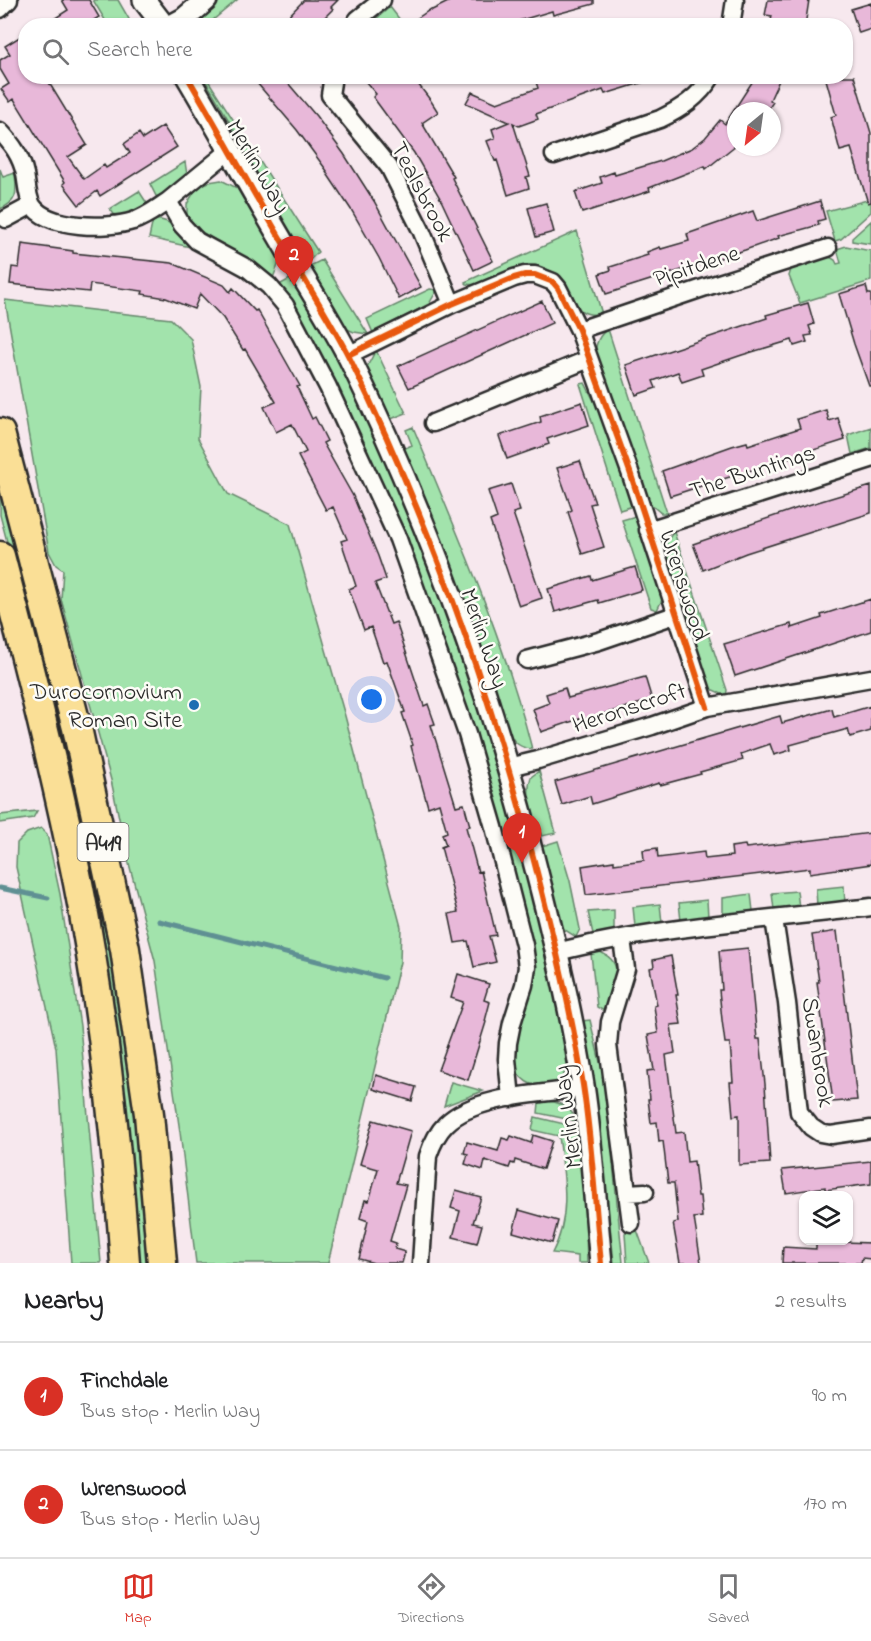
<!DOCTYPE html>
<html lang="en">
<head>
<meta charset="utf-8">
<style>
	:root { --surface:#fff; --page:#f2f2f2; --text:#202124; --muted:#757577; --line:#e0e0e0; --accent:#d93025 }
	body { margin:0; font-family:"Indie Flower",sans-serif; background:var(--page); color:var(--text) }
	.controls { position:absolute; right:18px; bottom:18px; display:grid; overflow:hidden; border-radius:12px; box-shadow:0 2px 4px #0004 }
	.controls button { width:54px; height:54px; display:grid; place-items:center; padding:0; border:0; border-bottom:2px solid var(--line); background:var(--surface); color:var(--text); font:30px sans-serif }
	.compass { position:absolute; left:727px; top:102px; width:54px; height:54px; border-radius:50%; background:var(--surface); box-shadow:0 2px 4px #0004; rotate:209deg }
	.you { position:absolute; left:372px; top:700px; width:21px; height:21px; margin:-15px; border:4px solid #fff; border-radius:50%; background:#1a73e8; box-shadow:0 0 0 9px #1a73e833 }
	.badge { display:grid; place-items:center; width:39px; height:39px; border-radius:50%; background:var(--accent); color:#fff; font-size:20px; font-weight:700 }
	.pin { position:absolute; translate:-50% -50px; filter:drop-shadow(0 2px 3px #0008) }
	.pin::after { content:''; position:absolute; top:32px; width:21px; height:18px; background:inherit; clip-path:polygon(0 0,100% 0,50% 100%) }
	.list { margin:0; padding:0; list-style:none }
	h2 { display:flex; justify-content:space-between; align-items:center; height:78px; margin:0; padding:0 24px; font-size:26px }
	h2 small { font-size:20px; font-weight:400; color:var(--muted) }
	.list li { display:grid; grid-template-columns:39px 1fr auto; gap:18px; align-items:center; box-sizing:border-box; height:108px; padding:0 24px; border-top:2px solid var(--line) }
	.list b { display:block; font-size:22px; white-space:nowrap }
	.list p { margin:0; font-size:20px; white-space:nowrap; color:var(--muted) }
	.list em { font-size:20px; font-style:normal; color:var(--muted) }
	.icon { flex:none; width:33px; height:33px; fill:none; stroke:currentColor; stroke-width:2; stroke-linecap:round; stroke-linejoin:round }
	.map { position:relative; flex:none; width:871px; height:1263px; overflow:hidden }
	.search { position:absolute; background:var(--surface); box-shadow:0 2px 4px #0004; left:18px; right:18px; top:18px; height:66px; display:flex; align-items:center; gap:15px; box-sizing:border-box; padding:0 21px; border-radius:24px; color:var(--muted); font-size:22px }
	.sheet { height:294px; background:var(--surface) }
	nav { display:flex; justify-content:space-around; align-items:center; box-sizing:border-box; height:84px; border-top:2px solid var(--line); background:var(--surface); font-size:16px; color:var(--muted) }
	nav a { display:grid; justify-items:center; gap:3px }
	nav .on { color:var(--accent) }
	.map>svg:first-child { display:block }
</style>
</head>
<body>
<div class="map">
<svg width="871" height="1263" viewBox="0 0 871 1263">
	<rect width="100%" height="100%" fill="#f7e8ee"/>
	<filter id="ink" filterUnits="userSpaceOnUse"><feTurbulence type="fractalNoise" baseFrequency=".0167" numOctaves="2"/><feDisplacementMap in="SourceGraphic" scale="12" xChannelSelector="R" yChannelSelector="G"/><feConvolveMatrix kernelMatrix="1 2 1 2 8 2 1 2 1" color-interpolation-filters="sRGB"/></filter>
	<g filter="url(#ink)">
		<path fill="#a2e3ac" stroke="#66876c" stroke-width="1.5" d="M93,0H118L129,19L126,25H108Z
			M218,0H237L207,25L193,26L198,18Z
			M390,7L404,25H369Z
			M203,77H206L318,252L311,259L303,257C268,197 240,135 203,77Z
			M185,162L187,175L160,197L156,196L150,184Z
			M0,169L3,177L15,173C16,190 20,201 0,209Z
			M221,180L237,188L280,260L273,278L258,265L200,231L187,216V204L197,187L209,182Z
			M139,191L148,205L125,215L116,217L110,209Z
			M871,199V212L841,239L835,241L826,211Z
			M153,220C173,218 183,235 195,248L149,238Z
			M871,221V244L852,241V238Z
			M577,231L602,314C573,318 576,298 563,281C558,274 548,269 539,266C513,259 492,289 467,284L465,282Z
			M846,246L871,251V281L800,303L789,276L792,266L825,254L835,260L837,264L841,263L837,249Z
			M322,260L368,334L354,332L347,329L308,267Z
			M290,279C343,354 380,442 413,527C455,632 493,739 522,848C536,900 547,953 559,1005C565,1030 583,1090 538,1086C530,1085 522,1080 518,1073C502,1042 530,1006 534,975L478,748L291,305L279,285Z
			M430,289L437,290L429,304L373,333L367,319Z
			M5,300L171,319L191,339L201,387L198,438L228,494L290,524L345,716L401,927L400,962L328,1263H196L180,1132L155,961L127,856L111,780L61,599L63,570L56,565L49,552Z
			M608,329L667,513H661L650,504L595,357C595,346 598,335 608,329Z
			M376,350L406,413L391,419L367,371L368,365Z
			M585,383L597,407L633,506L620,510L580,384Z
			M413,427C457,533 504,638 532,749C520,748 514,743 509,732L479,638L441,540L403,449L412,445L406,430Z
			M871,427V448L852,454L848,435Z
			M0,486L26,569L15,572L0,515Z
			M636,516L661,593L662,600L657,610L651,608L622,520Z
			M674,532L727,690L726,696L711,689L706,682L664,550L668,539Z
			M38,605L80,778L130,1054L150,1263H135L25,608Z
			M539,771L556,833L542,836C534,817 524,797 531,777Z
			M37,811L33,818L0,823V815Z
			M41,828L47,834L60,894L80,1026L101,1263H71L56,1048L16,867L17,843L27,833Z
			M558,841L570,881L580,929L576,937L565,930L560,923L542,846Z
			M844,886L845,904L817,906L816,889Z
			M797,891L799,908L774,910L772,893Z
			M751,894L753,911L723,916V898Z
			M707,900L708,917L681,921L679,903Z
			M660,904L662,923L635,927L633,907Z
			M614,910V932L593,934L588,912Z
			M597,951C630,962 612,988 604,1011L597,1007L591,954Z
			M590,1020L605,1083L623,1263H614C606,1182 594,1102 582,1021Z
			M451,1082L483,1091L444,1106Z
			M549,1101C562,1103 572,1108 576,1121L538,1113L539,1103Z
			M535,1117L577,1127L585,1192L587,1263H578V1256L552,1253C572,1217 564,1175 559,1136L532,1130Z
			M631,1227L637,1230L649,1263H627L625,1233Z"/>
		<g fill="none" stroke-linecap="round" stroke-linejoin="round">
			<path stroke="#5f9093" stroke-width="5" d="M0,888L48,898
				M159,921L384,978"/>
		</g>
		<path fill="#e8b8d9" stroke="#2b2b2b" stroke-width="1.5" d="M62,0H89L99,17L84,26H43L68,10Z
			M304,0H338L331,7L333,9L316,26H279Z
			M452,0H594V4L553,15L552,11L511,23V26H406L431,9L432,10Z
			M768,0H809L805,26H770L772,16L765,15Z
			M871,3V29L859,33L851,9Z
			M21,36L26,44V76H45L87,145L68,157L84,179L104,165L106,168L130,153L124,144L139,133L143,139L163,126L177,147L100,196L97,191L79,205L63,184L65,182L14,99L10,102L1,89L9,84L0,69V60L10,54L5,46Z
			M251,76H282L316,116L344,154L374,201L421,287L399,299L379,258L352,211L326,172L327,171L297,130Z
			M361,76H412L431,101L438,112L422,123L454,177L452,178L493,261L474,270L440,198L414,153L373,97L376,94Z
			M534,76H651V80L605,94L603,90L536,114L538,119L519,126L513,123L530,176L526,177L529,188L508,195L497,160L495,161L487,141L495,138L492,129L509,122L466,103L472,92L497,103L538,88Z
			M756,76H781L770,100L773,102L767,111H736V145L706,169L705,166L649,188L650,191L582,213L575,192L602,183L600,177L614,172L615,175L661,161L692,148L705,138L720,120L725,124Z
			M825,76H854L871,133V202L868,203L851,148L840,151L831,117L836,115Z
			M820,201L825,219L818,221L819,225L778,236L779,238L745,250L606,294L599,274L611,270L610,267L648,255L647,252L660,247L661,249L689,241L687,234L753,211L757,221Z
			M546,203L554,232L536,237L528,208Z
			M22,244L73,251V253L172,263L224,285L230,292L233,288L255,311L257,310L300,386L297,387L312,419L315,417L327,441L323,443L353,496L378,556L386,579L375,583L391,624L396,622L424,706L428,704L435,724L431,725L456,806L464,804L470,826L466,827L478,872L481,871L496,935L489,936L496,962L474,967L468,941L455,943L449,914L458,912L441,847L446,845L442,834L447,832L439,803L428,807L411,746L413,745L402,713L405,712L387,661L383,662L371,627L364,630L349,589L356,586L341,541L347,539L333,507L326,510L298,456L306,452L292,424L276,432L264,407L276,402L245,349L243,350L223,318L200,294L194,309L166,298L142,294L143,291L90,284L89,292L10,284L12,267L19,268Z
			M866,286L868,294H871V386H869L854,344L839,294Z
			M542,301L552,323L409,388L398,366Z
			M808,303L814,324L809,326L812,335L805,336L807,342L794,346L792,340L742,355L701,369L703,375L682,382L678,372L653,381L656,388L636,395L626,365L767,318L766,315Z
			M582,402L589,425L547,439L549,444L507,459L499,436L541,422L540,416Z
			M826,410L829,421L838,418L845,440L670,496L662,471L732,446L747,442L748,445L800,428L797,419Z
			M580,461L595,503L590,504L604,547L582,554L568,512L572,510L557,468Z
			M511,484L520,511L513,513L542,598L519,606L490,521L497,518L488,491Z
			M871,486V513L746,553L703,570L693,544L798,508Z
			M635,567L642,590L599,603L598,600L555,612L548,589L591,576L592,580Z
			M871,599V631L735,676L724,644L791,624L792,628L822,618L821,615Z
			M645,677L652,700L582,720V718L541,732L533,709L549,703L546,694L565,688L568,698Z
			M871,706V731L850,737L848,729L790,745L791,750L774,755L770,744L741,754L743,760L700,772L701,774L660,785L659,783L592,804L590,796L562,805L555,782L780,716L782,723L832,709L834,717Z
			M871,833V864L810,873V868L586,895L582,866L614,861V864L644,860L643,850L657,848L658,858L704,852L705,859L732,856L731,847L745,845L746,848Z
			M837,931L857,1100L833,1102L817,982H819L812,935Z
			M748,948L757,1039H760L765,1084L770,1163L739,1165V1115L733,1116L730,1082H733L730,1043H725L722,1020L719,990H722L719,951Z
			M671,956L678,995H676L681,1024L671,1025L675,1053L666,1055L676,1133L684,1132L687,1162L694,1161L698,1196H700L702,1217L694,1218L701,1263H680L673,1223L678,1222L674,1183H668L663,1141L659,1142L657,1122L651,1123L648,1099H650L647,1071L654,1070L648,1035L658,1033L654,1006L657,1005L650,968L654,967L653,960Z
			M458,974L489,984L484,1000L490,1002L485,1021L486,1022L468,1080L438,1070L463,1002L451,998Z
			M376,1075L416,1087L412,1101L373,1089Z
			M373,1120L411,1131L396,1183L406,1185L390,1241L396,1243L395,1249L405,1252L402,1263H374L359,1259L368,1221L360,1218L365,1200L369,1201L378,1169L360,1164Z
			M533,1135L552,1141L543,1169L515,1160L514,1164L511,1163L509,1168L485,1160L483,1170L465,1164L468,1154L464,1153L467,1142L498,1151L502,1138L509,1140L511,1136L531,1143Z
			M871,1161V1184L825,1190V1187L786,1193L782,1170Z
			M456,1190L481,1197L473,1223L482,1225L477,1243L453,1237L460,1211L451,1208Z
			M519,1210L558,1221L552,1243L513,1232Z
			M816,1241L871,1243V1259L862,1258L861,1263H782L783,1247L816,1249Z"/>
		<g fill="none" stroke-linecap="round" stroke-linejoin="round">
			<g stroke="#2b2b2b" stroke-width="21">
				<path id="minor" d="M0,9L9,0
					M353,26L358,19L382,0
					M731,26L735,0
					M333,76L330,95L389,167L421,230L452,304
					M0,131C12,144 21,156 25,174C27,184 27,196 32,205C47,229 109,229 133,221C146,217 157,208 168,201L182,225L197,241L247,268L269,286L285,305L328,387L398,539L467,734L494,827L524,945L527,967L524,985L512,1023L508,1043L507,1059L511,1098
					M554,155L660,119C681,109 699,97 712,76
					M168,201L229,151
					M6,219L32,205
					M579,330L703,288L828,248
					M348,355L452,304L514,278L525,275H535L553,282L558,288L579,330L630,472L707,707
					M433,423L589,359
					M648,530L871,459
					M527,660L599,641L675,615
					M509,767L538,760L652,726L707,707L871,678
					M774,919L787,1003L799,1112L811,1127L820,1133L831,1135L871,1129
					M622,939L626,969L610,1022L608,1045L631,1223
					M557,952C659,926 766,920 871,907
					M627,1193L645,1192
					M421,1263L428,1156C432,1144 437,1133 446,1124C475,1095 544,1094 583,1088"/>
			</g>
			<g stroke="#2b2b2b" stroke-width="26">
				<path id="tertiary" d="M144,0L164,26
					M171,26L184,19L206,0
					M187,76C221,133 252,191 286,248C307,285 331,321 350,359C433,529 496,708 542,892C558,956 573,1020 583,1085C592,1144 595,1204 601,1263"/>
			</g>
			<g stroke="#2b2b2b" stroke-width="33">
				<path id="trunk" d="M0,433L77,728L125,949L149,1114L162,1263
					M0,556C28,664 56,773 78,883C103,1008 116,1136 125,1263"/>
			</g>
			<use href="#minor" stroke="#fdfcf7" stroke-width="16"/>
			<use href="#tertiary" stroke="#fdfcf7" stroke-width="21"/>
			<use href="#trunk" stroke="#fadf96" stroke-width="28"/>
			<g stroke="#fdfcf7" stroke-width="10">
				<path id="cycleway" d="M187,76C221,133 252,191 286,248C307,285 331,321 350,359C433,529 496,708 542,892C558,956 573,1020 583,1085C592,1144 595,1204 601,1263
					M348,355L452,304L514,278L525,275H535L553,282L558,288L579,330L630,472L707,707"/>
			</g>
			<use href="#cycleway" stroke="#e8590c" stroke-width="6"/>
		</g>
	</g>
	<circle fill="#1f6fb2" stroke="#fdfcf7" stroke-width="2" cx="194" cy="705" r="6"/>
	<g text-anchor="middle" stroke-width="5" stroke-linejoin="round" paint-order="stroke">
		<rect fill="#fdfcf7" stroke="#6a6a68" stroke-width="1.5" x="77.5" y="823" width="51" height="38" rx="4.5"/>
		<g font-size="22" font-weight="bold" fill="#2b2b2b">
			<text x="103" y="850">A419</text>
		</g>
		<g font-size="24" fill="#2b2b2b" stroke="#fdfcf7">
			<text transform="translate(259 166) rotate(60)" y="8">Merlin Way</text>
			<text transform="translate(423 191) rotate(62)" y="8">Tealsbrook</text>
			<text transform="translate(696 265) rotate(-18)" y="8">Pipitdene</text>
			<text transform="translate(752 471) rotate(-18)" y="8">The Buntings</text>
			<text transform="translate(685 585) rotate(72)" y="8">Wrenswood</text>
			<text transform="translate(485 638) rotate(71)" y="8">Merlin Way</text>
			<text transform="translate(629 707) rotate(-18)" y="8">Heronscroft</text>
			<text transform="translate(819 1052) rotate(81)" y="8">Swanbrook</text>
			<text transform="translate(567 1117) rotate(-97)" y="8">Merlin Way</text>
		</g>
		<g font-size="24" fill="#2b2b2b" stroke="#fdfcf7" text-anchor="end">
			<text x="182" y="699">Durocornovium<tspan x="182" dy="28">Roman Site</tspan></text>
		</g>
	</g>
</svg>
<div class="controls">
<button><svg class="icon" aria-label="layers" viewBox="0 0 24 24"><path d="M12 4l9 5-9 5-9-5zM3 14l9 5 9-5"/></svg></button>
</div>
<svg class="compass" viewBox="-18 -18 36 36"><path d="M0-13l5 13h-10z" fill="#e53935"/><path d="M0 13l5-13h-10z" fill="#757577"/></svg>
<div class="you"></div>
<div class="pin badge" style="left:522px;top:863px">1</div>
<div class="pin badge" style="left:294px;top:286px">2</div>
<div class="search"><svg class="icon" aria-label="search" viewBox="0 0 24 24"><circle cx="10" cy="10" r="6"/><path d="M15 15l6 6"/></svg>Search here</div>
</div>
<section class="sheet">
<h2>Nearby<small>2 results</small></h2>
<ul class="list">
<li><span class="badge">1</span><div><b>Finchdale</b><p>Bus stop · Merlin Way</p></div><em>90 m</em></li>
<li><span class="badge">2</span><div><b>Wrenswood</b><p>Bus stop · Merlin Way</p></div><em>170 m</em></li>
</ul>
</section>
<nav>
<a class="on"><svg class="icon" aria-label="map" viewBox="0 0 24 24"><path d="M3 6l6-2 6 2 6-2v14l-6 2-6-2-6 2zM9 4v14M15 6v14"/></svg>Map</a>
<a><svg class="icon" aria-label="directions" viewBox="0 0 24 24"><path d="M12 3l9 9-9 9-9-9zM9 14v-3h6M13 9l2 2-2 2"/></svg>Directions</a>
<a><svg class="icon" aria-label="saved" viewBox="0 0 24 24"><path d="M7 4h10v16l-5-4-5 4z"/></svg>Saved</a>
</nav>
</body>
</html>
